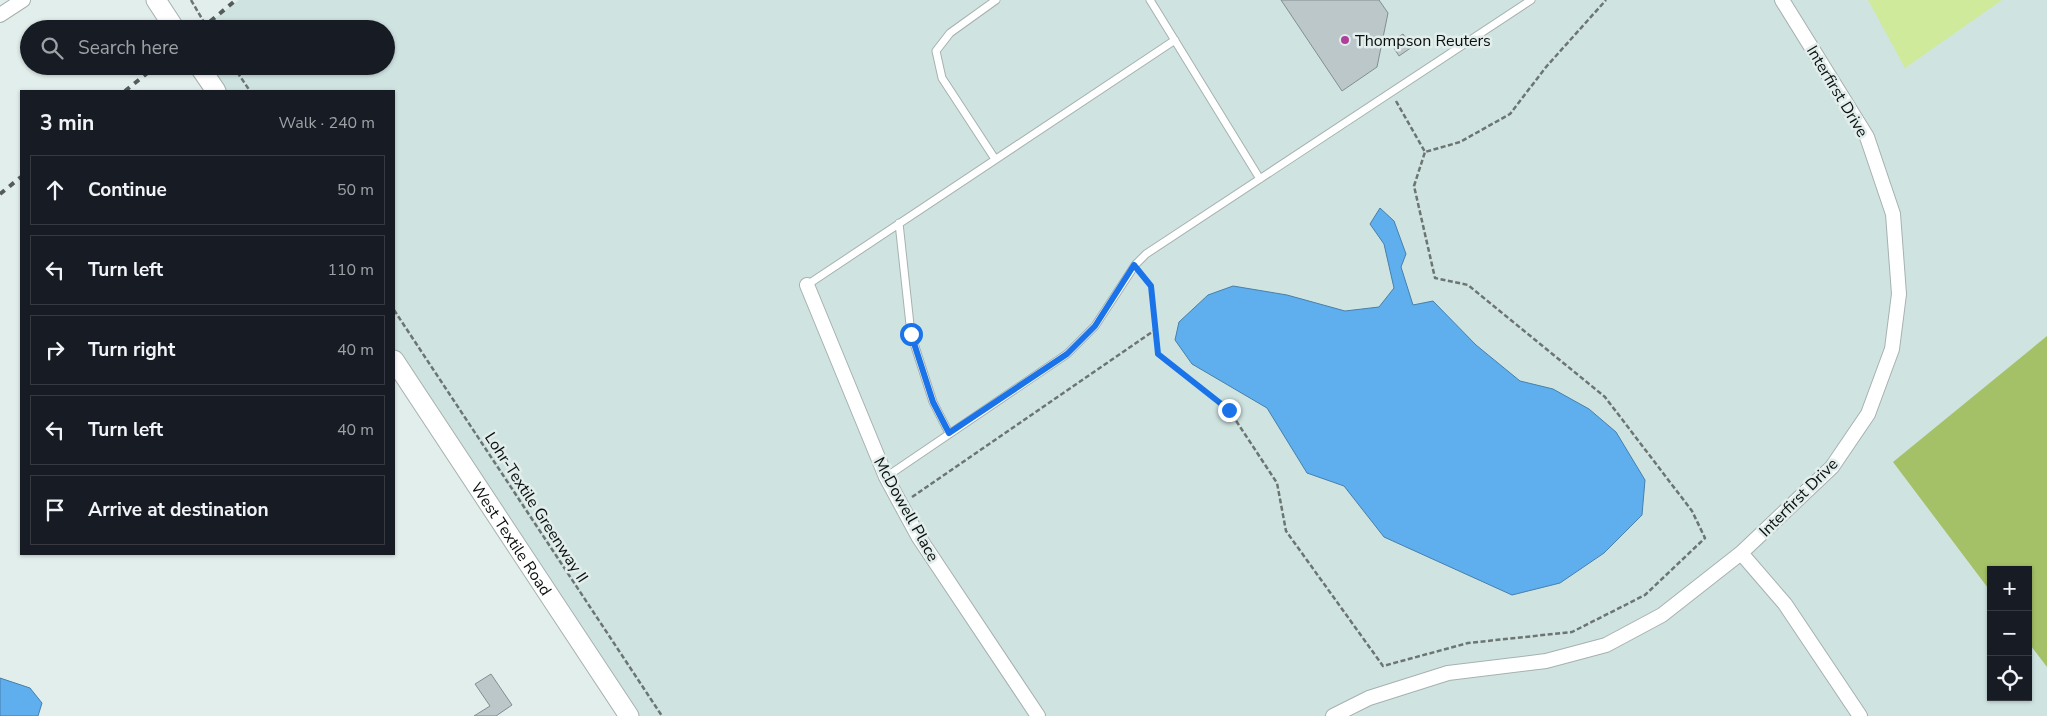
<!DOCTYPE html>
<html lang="en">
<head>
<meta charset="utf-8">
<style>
	:root { --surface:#171b24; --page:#20242c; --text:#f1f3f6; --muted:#9ea1a6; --line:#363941 }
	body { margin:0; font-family:"Nunito Sans",sans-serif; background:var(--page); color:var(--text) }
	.controls { position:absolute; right:15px; bottom:15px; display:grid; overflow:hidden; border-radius:0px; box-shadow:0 1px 4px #0004 }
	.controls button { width:45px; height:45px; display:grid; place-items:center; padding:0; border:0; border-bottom:1px solid var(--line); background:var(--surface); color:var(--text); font:25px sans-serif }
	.stop { position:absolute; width:15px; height:15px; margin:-11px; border:4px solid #1a73e8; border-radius:50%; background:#fff }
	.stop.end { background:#1a73e8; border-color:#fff; box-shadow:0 1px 5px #0008 }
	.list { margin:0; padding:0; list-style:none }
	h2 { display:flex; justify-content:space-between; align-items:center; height:65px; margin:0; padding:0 20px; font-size:21px }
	h2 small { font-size:16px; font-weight:400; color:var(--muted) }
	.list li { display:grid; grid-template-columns:32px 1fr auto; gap:15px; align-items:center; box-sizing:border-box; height:70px; margin:0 10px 10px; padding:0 10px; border:1px solid var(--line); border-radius:0px }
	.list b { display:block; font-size:19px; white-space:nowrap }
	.list em { font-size:16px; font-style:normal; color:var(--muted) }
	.icon { flex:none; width:28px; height:28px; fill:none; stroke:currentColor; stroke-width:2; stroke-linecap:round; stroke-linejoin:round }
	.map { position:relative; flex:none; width:2047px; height:716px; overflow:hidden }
	.search { position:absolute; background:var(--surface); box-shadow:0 1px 4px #0004; left:20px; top:20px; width:375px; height:55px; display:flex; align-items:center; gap:12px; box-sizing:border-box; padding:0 18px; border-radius:28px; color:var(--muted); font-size:19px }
	.panel { position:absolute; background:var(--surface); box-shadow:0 1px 4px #0004; left:20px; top:90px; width:375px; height:465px; border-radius:0px }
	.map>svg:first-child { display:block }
</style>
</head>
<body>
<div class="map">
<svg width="2047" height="716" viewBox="0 0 2047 716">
	<rect width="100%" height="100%" fill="#e2eeec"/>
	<path fill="#cfe4e1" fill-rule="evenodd" d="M239,0H2047V716H629L394,360V91H216L199,66H386V29H201ZM1991,570H2028V697H1991Z"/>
	<path fill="#cfea9b" d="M1868,0H2002L1905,68Z"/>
	<path fill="#a4c167" d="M2047,336V667L2028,642V570H1991V592L1893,462Z"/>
	<path fill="#5fafef" stroke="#467fab" d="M1380,208L1394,221L1406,254L1401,267L1413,305L1433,301L1476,345L1520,381L1553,389L1589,409L1616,432L1645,480L1642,515L1604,553L1560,583L1512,595L1384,537L1344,486L1307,473L1267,408L1192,364L1175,340L1179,322L1208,295L1233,286L1287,295L1345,311L1379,307L1394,288L1384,244L1370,224Z
		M0,678L30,688L42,703L38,716H0Z"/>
	<path fill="#bbc7c9" stroke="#838d90" d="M1281,0H1379L1388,13L1377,67L1342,91Z
		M1403,34L1412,47L1399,56L1390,42Z
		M491,674L512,705L496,716H474L490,706L475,684Z"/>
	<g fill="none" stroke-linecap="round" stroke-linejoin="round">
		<g stroke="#a6b1af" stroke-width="9">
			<path id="lane" d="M1150,0L1260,179
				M995,159L942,78L936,51L950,33L996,0
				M899,223L911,334L933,402L949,433
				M807,285L1175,40
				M886,477L1067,354L1095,326L1135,265L1146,254L1531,0"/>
		</g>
		<g stroke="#a6b1af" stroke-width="16">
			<path id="street" d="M0,15L23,0
				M807,285L886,477L918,536L1038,716
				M1741,553L1785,604L1860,716
				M1333,716L1369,698L1448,673L1546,661L1606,645L1662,615L1741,553L1832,467L1868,414L1892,349L1899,294L1893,214L1867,137L1782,0"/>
		</g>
		<g stroke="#a6b1af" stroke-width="21">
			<g id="secondary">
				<path d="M156,0L175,29"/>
				<path d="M199,66L216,91"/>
				<path id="s1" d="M394,360L629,716"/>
			</g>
		</g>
		<path stroke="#6d7573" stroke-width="2.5" stroke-dasharray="5 2.5" stroke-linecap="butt" d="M191,0L208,29
			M233,66L250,91
			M1396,101L1425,152L1460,142L1510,114L1546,67L1606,0
			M1141,274L1151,286L1158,354L1229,410L1277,483L1286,531L1383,666L1468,643L1572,632L1645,595L1705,538L1692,511L1605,397L1468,285L1435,278L1414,186L1425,152
			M394,310L662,716
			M912,497L1155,330"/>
		<use href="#lane" stroke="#fff" stroke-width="7"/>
		<use href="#street" stroke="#fff" stroke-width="14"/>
		<use href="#secondary" stroke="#fff" stroke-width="19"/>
		<path stroke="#545b5a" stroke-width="4" stroke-dasharray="6 6" stroke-linecap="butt" d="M201,29L236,0
			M125,91L156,66
			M0,194L21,177"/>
	</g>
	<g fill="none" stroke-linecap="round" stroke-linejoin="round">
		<path stroke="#1a73e8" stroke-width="6" d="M911,334L933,402L949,433L1067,354L1095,326L1134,265L1151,286L1158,354L1229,410"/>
	</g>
	<circle fill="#af3f9b" stroke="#e2eeec" stroke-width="2" cx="1345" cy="40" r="5"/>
	<g text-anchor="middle" stroke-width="5" stroke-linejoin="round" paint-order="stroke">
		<g font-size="16" fill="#0a0e0d" stroke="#e2eeec" text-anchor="start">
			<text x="1355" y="46">Thompson Reuters</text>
		</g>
		<g font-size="16" fill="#0a0e0d" stroke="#e2eeec">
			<text transform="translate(1838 91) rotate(59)" y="6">Interfirst Drive</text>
			<text transform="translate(1798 497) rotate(-45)" y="6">Interfirst Drive</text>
			<text transform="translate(537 507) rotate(57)" y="6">Lohr-Textile Greenway II</text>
			<text transform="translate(907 509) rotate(61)" y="6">McDowell Place</text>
			<text dy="6" stroke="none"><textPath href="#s1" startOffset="214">West Textile Road</textPath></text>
		</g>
	</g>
</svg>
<div class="controls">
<button>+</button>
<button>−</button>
<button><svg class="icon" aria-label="locate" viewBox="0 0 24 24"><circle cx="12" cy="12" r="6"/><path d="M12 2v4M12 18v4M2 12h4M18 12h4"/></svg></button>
</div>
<div class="stop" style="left:911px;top:334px"></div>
<div class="stop end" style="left:1229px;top:410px"></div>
<div class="search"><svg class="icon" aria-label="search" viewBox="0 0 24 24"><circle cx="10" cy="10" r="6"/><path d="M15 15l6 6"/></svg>Search here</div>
<section class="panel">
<h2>3 min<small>Walk · 240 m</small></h2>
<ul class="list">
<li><svg class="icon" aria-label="ahead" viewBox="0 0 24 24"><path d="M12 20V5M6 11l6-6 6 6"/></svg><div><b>Continue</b></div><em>50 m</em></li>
<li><svg class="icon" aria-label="left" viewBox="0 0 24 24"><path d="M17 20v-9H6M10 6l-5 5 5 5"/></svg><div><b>Turn left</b></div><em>110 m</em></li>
<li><svg class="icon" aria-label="right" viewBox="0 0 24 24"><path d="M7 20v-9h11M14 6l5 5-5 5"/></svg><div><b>Turn right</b></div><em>40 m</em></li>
<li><svg class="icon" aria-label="left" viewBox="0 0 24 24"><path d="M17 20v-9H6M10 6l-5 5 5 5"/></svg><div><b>Turn left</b></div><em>40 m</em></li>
<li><svg class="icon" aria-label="arrive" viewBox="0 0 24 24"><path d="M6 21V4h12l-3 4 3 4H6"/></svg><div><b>Arrive at destination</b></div></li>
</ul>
</section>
</div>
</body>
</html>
